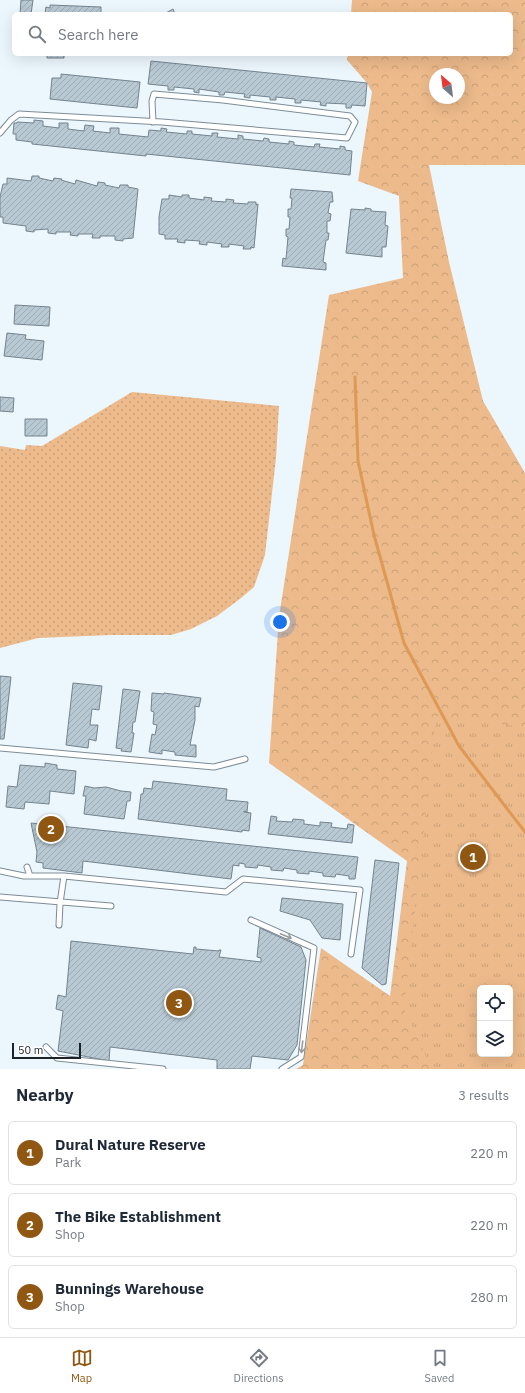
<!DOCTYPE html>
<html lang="en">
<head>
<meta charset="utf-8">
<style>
	:root { --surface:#fff; --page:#f6f6f7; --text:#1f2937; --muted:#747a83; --line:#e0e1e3; --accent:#905712 }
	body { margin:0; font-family:"IBM Plex Sans",sans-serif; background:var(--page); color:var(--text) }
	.controls { position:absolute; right:12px; bottom:12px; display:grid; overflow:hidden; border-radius:6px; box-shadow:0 4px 16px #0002 }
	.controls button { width:36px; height:36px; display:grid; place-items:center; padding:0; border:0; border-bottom:1px solid var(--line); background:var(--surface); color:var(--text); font:20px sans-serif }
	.compass { position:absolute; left:429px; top:68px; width:36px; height:36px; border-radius:50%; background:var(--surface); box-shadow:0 4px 16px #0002; rotate:332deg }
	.scale { position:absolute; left:12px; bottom:10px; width:69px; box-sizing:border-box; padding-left:4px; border:2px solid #1c2226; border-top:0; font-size:11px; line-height:14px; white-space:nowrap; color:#1c2226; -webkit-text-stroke:3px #fff; paint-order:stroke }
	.you { position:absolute; left:280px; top:622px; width:14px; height:14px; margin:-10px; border:3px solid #fff; border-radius:50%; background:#1a73e8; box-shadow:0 0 0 6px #1a73e833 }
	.badge { display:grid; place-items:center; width:26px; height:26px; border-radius:50%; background:var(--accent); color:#fff; font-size:13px; font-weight:700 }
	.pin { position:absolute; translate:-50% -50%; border:2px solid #fff; box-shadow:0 1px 4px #0006 }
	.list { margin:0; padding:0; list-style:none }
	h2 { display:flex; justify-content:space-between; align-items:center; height:52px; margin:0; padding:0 16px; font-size:17px }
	h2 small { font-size:13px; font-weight:400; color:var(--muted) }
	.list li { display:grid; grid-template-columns:26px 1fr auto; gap:12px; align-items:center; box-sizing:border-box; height:64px; margin:0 8px 8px; padding:0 8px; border:1px solid var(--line); border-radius:6px }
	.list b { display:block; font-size:15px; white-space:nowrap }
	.list p { margin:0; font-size:13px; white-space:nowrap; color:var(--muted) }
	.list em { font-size:13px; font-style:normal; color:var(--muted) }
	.icon { flex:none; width:22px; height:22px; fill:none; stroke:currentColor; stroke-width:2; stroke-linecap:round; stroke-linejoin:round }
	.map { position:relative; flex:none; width:525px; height:1069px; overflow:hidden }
	.search { position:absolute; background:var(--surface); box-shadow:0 4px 16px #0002; left:12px; right:12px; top:12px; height:44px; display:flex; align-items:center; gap:10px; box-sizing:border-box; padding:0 14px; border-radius:6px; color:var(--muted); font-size:15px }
	.sheet { height:268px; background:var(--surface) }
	nav { display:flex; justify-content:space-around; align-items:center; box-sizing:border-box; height:56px; border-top:1px solid var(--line); background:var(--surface); font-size:11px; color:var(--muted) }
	nav a { display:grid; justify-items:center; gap:2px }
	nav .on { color:var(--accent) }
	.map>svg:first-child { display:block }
</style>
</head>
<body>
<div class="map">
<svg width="525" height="1069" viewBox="0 0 525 1069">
	<defs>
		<pattern id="grass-dots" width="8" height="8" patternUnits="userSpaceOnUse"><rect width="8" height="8" fill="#ecba8b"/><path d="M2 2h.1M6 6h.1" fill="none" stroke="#caa078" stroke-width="1.8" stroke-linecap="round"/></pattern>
		<pattern id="forest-crowns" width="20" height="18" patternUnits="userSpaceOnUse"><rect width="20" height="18" fill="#ecba8b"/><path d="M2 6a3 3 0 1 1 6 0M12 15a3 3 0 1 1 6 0" fill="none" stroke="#caa078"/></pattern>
		<pattern id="park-tufts" width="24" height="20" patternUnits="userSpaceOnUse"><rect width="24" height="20" fill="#ecba8b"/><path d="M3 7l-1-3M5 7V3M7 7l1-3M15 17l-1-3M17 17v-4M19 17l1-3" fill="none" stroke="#caa078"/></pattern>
		<pattern id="building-hatch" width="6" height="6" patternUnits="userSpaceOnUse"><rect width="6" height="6" fill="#b8c9d4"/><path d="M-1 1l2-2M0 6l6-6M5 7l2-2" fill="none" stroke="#9eacb6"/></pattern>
	</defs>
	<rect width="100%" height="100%" fill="#ecf6fd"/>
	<path fill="url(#grass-dots)" d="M132,392L279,406L276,458L265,555L254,587L241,598L217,616L191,629L171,635H110L38,638L0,648V446L25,450L26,445L42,446Z"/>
	<path fill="url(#forest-crowns)" fill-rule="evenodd" d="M352,0H525V165H429L449,262L483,401L525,473V1069H296L303,1065L321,948L390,996L407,861L269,763L279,617L329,295L403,278L399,196L358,181L372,92L367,83L347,60L348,54H511V14H351ZM435,74H459V98H435ZM480,988H510V1054H480Z"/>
	<path fill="url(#park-tufts)" fill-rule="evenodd" d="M436,716L525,727V1069H432L404,1009ZM480,988H510V1054H480Z"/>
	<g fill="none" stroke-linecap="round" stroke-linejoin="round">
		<path stroke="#de9954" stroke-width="3" d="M355,377L358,461L374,535L404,643L459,746L525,832"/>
	</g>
	<path fill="url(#building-hatch)" stroke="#74838e" d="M21,0H33L31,14H20Z
		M50,5L101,7V14H41L45,13L46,7L50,8Z
		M173,9L175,14H164Z
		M47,54H64V58H47Z
		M151,61L367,83L365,106L352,105L351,108H346V104L326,103V106L320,105L321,102L301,100V103H295V99L276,97V100H270V97L250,95V98L244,97L245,94L225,92L224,95H219V92L199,89V93L194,92V89L174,87V90H168V86L148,84Z
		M61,74L140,82L137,108L50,99L52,78H61Z
		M34,120L43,121V126L59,128V123H68V129L84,131L85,125L94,126L93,131L110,133V128H119V134L148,137L149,130L161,131V128L167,129L166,132L187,134V131H192V134L212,136V133H218L217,137L238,139V135L243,136V139L263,141L264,138L269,139V142L289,144V141L294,142V145L314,147L315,144H320L319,147L340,149V146L345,147V150L352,151L350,175L146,154V156L32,144V142L16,140V134H13L14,123H17V122L34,123Z
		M32,176H39V178L53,181L54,178L62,179L61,180L75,184L76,180L97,186L98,182L105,183V185L119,188L120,185H128V187L138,189L133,238L123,239V241L115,240V236H100V238H92L93,234H78V236L70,235L71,232H56V234L48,233V229L34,230V232L26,231V226L3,223V217H0V197L3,184H7V178L31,181Z
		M291,189L332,192L333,202H330L328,213L331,214L330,221H327V233H329L328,240H326L323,262L326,263V270L282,266L283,258L286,259L288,237L286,236V229H289L290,217H288V209H291L292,198H290Z
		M182,195H189V198L204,200V197L212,198L211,201L226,202V199L234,200L233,203L248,204V202H256V205L258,204L254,248L251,247V249H243L244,246L229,244V247H221L222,244L207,242V245L199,244L200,241L185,240V243L177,242L178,239H165V235L159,234V217L162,199H169V195L182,197Z
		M365,208L371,209V211L386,212L385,225L388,226L386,247H382V257L346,253L351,209L365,210Z
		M15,305L50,307L49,326L14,324Z
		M7,333L26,335L25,339L44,341L42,360L4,356Z
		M0,397L14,398L13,412L0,411Z
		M25,419H47V436H25Z
		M0,676L11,677L4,739H0Z
		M73,683L102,686L99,710L92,709L90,725H98L96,741L89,739L88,748L66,745Z
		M123,689L140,691L135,722H133L132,733H134L131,752L121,751L122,749L116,748Z
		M152,693L164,694V693L201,698L199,707L195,706V720L190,745H196V757L175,755V752L162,750V754L149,752L152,734L155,735L157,725L153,724L154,712L151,711Z
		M45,763L57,765V769L76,771L74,794L50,791L49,804L25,802L24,809L6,807L8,786L17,787L20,765L45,767Z
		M153,781L227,789L226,800L248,802L247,812L244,811V812L251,813L249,831L242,830V832L138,819L141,794H143L144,788L152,789Z
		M85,786L94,788L106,787L121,791L131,792L130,801H127L124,819L84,814L86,796H83Z
		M271,816L277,817L276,821L292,822L293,819L304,820V824L320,826V822L332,823L331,827L347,829L348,824L354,825L352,843L268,834Z
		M31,823L358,857L355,879H349V876L336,874L335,877L323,876V873L309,871V874L297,873V870L284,868L283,871L271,870V867L258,865L257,868L245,867V864L239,863V866L233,865L231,879L83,861L82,873L43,868V863L36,862L37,852Z
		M375,860L399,863L386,984L382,985L362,968Z
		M282,898L343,904L340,940L322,938L310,920L280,911Z
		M260,928L301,947L306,960L297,1045L288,1060L252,1056L250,1069H217V1060L110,1047L109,1061L58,1051L63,1011L56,1009L58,995L66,997L71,941L193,954L194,947H196V949L219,951V950H221L219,957L261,962V958L257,957Z"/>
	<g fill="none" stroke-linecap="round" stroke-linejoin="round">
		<g stroke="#7c8c97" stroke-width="7">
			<path id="service" d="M0,133L11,120L19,114L162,122L347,138L355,122L350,116L223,100L154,94L152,101L153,122
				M0,748L214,767L245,759
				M27,867L30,876
				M0,871L24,876H64
				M0,897L111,906
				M251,920L314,948L301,1057L282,1069
				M59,925L60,903L64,876L226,892L243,879L360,890L351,954
				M46,1047L57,1058L163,1069"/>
		</g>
		<use href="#service" stroke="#fff" stroke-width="5"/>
	</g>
	<defs><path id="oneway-shaft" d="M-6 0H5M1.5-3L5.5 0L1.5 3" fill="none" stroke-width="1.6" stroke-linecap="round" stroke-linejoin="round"/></defs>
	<g stroke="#999c9d">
		<use href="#oneway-shaft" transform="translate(286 936) rotate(23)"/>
		<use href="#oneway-shaft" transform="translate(302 1047) rotate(97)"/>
	</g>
</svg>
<div class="controls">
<button><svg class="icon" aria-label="locate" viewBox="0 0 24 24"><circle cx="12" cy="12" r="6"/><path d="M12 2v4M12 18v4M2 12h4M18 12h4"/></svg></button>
<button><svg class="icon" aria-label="layers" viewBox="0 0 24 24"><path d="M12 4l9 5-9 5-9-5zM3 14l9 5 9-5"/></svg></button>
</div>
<svg class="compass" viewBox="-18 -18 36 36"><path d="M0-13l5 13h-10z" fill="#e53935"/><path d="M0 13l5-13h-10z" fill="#747a83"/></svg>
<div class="scale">50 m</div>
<div class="you"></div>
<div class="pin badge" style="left:473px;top:857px">1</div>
<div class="pin badge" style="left:51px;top:829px">2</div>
<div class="pin badge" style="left:179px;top:1003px">3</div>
<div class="search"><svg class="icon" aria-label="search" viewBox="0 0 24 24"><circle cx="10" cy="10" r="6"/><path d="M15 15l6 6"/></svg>Search here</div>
</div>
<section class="sheet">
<h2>Nearby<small>3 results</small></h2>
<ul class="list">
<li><span class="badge">1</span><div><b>Dural Nature Reserve</b><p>Park</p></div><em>220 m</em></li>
<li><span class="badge">2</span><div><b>The Bike Establishment</b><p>Shop</p></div><em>220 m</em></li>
<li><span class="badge">3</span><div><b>Bunnings Warehouse</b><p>Shop</p></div><em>280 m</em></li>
</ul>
</section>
<nav>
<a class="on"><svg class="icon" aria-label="map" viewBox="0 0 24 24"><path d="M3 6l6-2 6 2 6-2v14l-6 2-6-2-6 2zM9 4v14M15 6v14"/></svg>Map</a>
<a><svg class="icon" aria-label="directions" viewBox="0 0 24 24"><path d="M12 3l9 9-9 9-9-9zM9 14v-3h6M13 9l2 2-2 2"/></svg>Directions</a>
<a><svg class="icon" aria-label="saved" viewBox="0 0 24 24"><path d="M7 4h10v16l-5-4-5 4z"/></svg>Saved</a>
</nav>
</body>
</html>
